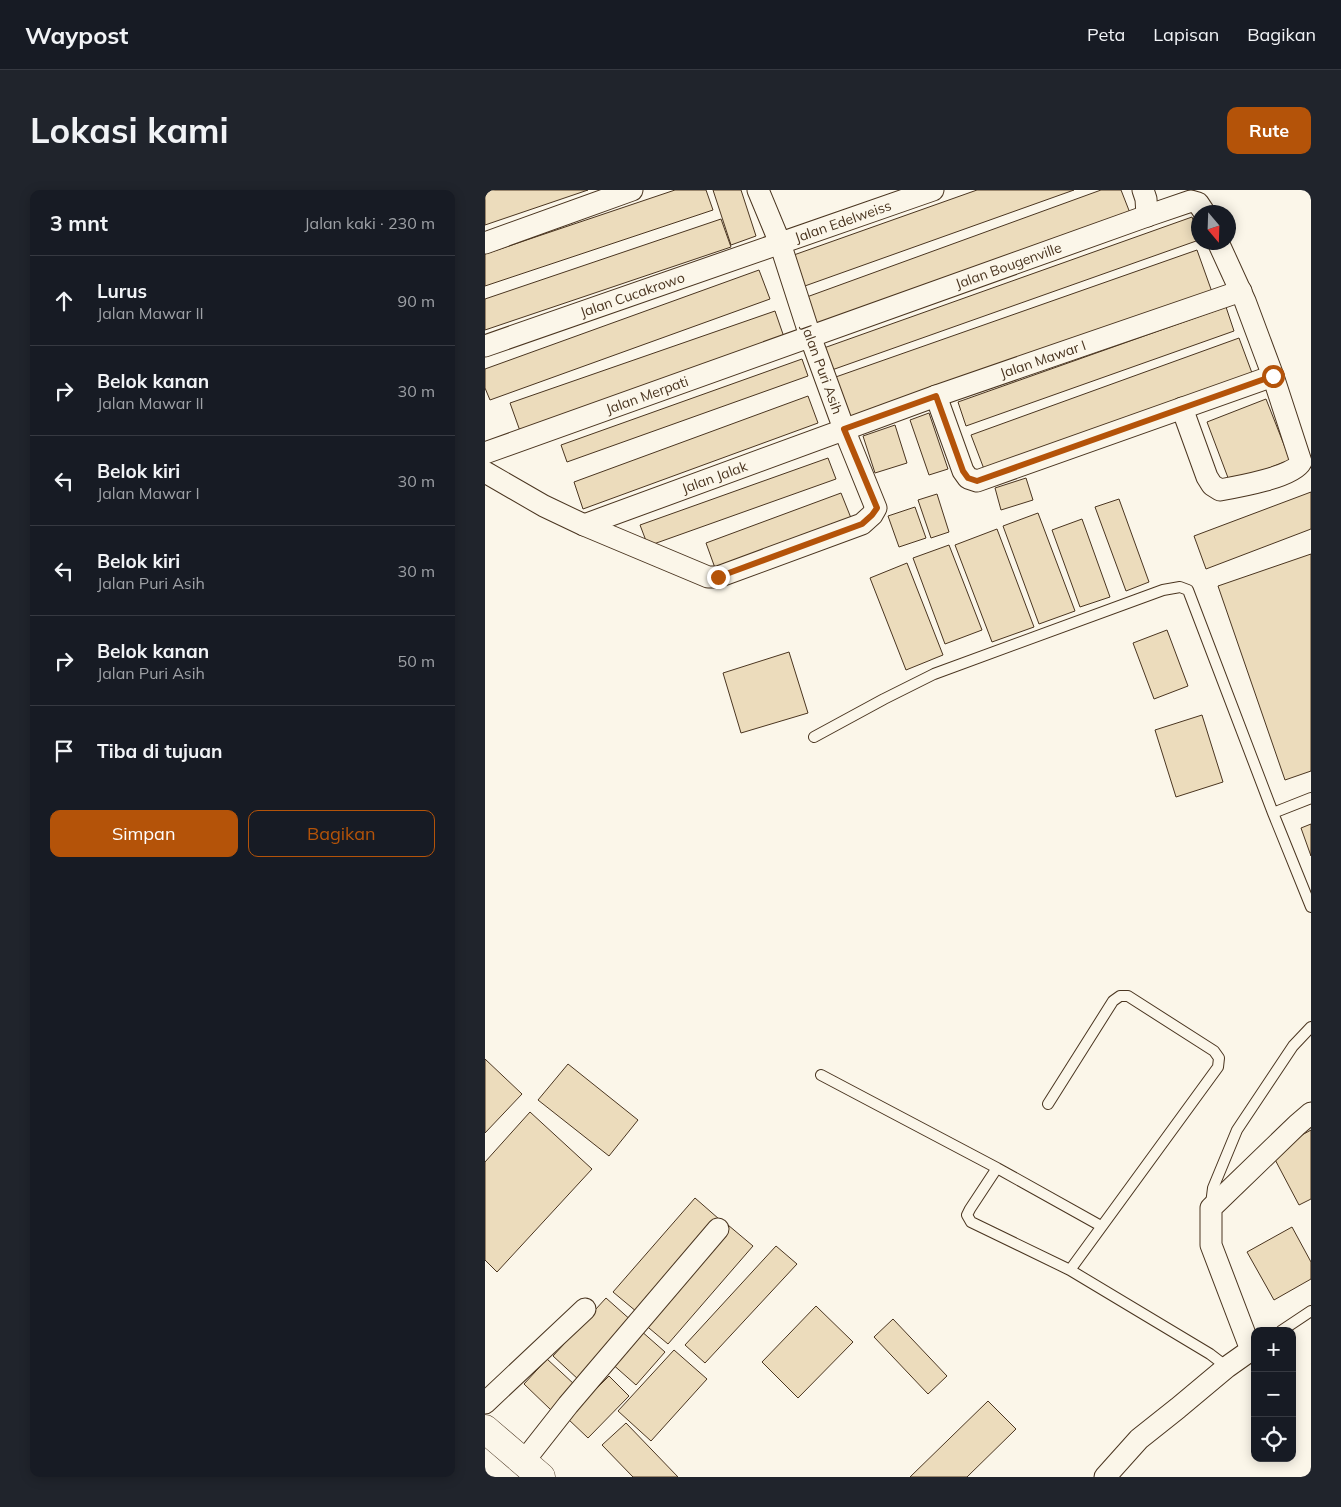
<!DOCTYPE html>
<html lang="id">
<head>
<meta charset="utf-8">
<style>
	:root { --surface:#171b24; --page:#20242c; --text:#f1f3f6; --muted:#9ea1a6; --line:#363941; --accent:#b45309 }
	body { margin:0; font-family:Mulish,sans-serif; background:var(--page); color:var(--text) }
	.controls { position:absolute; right:15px; bottom:15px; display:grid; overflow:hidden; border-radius:10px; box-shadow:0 2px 12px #0003 }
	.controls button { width:45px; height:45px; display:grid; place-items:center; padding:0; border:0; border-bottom:1px solid var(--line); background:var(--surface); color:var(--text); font:25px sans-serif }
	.compass { position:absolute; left:706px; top:15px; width:45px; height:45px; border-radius:50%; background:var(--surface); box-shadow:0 2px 12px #0003; rotate:161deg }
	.stop { position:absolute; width:15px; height:15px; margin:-11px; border:4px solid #b45309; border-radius:50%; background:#fff }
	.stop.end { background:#b45309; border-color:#fff; box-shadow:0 1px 5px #0008 }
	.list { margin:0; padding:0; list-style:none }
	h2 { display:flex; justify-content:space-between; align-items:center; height:65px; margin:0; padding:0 20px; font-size:21px }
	h2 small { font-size:16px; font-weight:400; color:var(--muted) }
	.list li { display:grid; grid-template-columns:32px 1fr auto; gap:15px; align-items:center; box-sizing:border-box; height:90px; padding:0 20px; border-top:1px solid var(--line) }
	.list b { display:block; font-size:19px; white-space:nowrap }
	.list p { margin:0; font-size:16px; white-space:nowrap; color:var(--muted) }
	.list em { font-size:16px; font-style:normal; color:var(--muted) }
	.actions { display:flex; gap:10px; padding:15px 20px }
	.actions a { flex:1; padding:11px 0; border:1px solid var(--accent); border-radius:10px; text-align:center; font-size:18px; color:var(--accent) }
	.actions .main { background:var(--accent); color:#fff }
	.icon { flex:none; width:28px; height:28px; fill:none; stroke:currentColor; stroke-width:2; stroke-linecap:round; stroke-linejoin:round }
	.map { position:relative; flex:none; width:826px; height:1287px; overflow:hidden; border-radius:10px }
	header { display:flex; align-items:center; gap:30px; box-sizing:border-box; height:70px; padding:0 25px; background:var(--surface); border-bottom:1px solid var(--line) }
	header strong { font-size:24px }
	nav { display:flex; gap:28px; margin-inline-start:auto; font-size:18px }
	.intro { display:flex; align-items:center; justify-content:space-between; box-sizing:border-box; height:120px; padding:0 30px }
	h1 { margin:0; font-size:35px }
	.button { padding:12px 22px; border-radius:10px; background:var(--accent); color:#fff; font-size:18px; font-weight:700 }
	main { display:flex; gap:30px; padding:0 30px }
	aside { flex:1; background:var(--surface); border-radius:10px; box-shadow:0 2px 12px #0003 }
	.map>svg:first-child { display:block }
</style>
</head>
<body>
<header>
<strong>Waypost</strong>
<nav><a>Peta</a><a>Lapisan</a><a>Bagikan</a></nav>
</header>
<div class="intro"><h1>Lokasi kami</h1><a class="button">Rute</a></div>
<main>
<aside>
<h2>3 mnt<small>Jalan kaki · 230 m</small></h2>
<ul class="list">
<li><svg class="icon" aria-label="ahead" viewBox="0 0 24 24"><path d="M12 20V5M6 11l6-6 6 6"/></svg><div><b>Lurus</b><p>Jalan Mawar II</p></div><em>90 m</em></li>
<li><svg class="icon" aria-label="right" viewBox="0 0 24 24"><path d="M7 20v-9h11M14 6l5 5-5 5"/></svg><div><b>Belok kanan</b><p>Jalan Mawar II</p></div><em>30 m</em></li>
<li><svg class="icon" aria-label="left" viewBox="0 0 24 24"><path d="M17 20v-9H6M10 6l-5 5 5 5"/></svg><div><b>Belok kiri</b><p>Jalan Mawar I</p></div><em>30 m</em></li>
<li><svg class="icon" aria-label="left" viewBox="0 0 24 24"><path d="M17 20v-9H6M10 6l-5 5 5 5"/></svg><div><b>Belok kiri</b><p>Jalan Puri Asih</p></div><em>30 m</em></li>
<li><svg class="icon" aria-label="right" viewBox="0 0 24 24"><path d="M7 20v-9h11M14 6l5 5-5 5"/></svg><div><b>Belok kanan</b><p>Jalan Puri Asih</p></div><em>50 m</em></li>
<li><svg class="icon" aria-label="arrive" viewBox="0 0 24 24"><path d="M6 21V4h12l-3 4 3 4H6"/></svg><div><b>Tiba di tujuan</b></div></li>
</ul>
<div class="actions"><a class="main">Simpan</a><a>Bagikan</a></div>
</aside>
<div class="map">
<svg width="826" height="1287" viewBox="0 0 826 1287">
	<rect width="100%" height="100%" fill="#fbf6e9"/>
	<path fill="#ecdcbc" stroke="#4a3520" d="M0,0H103L0,35Z
		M190,0H221L228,20L0,96V64Z
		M228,0H256L271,46L246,55Z
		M492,0H589L317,97L306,66Z
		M616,0H636L645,23L330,138L319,108Z
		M707,27L714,45V50L344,181L336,159Z
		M236,29L246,57L0,140V109Z
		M712,60L727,102L359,231L345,189Z
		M274,80L285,109L5,210L0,198V179Z
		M741,117L749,141L481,236L473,212Z
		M290,121L300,150L35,241L25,213Z
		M754,148L767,183L499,279L486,245Z
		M317,169L323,186L82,272L76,255Z
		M323,206L333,233L98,319L89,292Z
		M781,209L805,270L745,293L722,232Z
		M444,223L463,279L444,285L425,230Z
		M410,235L422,273L390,283L378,246Z
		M343,268L351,289L163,356L155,335Z
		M541,288L548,310L516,320L510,298Z
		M826,302V339L721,379L709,346Z
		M356,303L366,328L230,378L221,353Z
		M452,304L464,342L446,348L433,310Z
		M634,309L664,392L641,401L610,317Z
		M430,317L441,348L414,357L403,326Z
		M553,323L590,421L554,434L518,336Z
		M597,329L625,407L595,417L567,340Z
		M512,339L549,437L507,452L470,355Z
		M464,355L497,440L460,454L428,368Z
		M826,364V581L800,590L733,396Z
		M422,373L458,465L421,480L385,388Z
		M682,440L703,496L669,509L648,453Z
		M304,462L323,523L256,543L238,483Z
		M717,525L738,592L691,607L670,540Z
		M826,634V666L816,638Z
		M0,869L37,904L0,943Z
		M83,874L153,930L124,966L53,910Z
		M45,922L107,979L12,1082L0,1070V972Z
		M826,940V1009L814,1015L786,962Z
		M210,1008L234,1029L152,1122L128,1102Z
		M243,1035L268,1056L183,1154L158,1133Z
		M807,1037L826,1072V1089L789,1110L762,1062Z
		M291,1056L312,1074L220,1173L200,1155Z
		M121,1108L148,1132L94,1190L68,1166Z
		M331,1116L368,1152L313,1208L277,1172Z
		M408,1129L462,1186L443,1204L389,1147Z
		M155,1140L180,1162L151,1195L125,1172Z
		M189,1160L222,1189L166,1251L133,1221Z
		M62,1169L90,1195L66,1220L39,1194Z
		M124,1186L144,1206L103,1248L82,1228Z
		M503,1211L531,1239L482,1287H425Z
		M141,1233L193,1287H148L117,1255Z"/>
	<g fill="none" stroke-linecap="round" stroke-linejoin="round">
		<g stroke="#4a3520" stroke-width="12">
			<path id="service" d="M329,547L399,509L449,484L678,400L695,397L703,400L788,623L826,717
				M788,623L826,608
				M336,885L512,978L485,1019L482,1025L486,1032L585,1080L725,1164L742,1177
				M563,914L628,811L635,806H643L729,861L734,868L733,877L585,1080
				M512,978L616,1036
				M726,1014L728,998L752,940L808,856L826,837
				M796,1141L826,1121"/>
		</g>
		<g stroke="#4a3520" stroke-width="23">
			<g id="minor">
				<path d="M658,0L661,9L662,26"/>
				<path d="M0,53L147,0"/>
				<path id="s1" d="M0,156L448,0"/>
				<path d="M451,206L478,281L483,288L492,291L788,186"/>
				<path d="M697,218L722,287L727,295L735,300C752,297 809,287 816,272L788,186L760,111L733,52"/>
				<path id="s2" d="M0,263L662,26L706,11L713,13L719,22"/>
				<path d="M0,282L59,316L99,335L223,387H233L377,334L387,325L391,318L359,239L325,146L295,53L273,0"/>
				<path id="s3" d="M99,335L451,206L756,101"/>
				<path d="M0,1213L100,1119"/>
				<path d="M39,1271L83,1215L233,1039"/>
				<path d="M620,1287L654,1249L693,1218L742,1177L766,1160L726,1055V1018L812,935L826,923"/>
			</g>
		</g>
		<g stroke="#4a3520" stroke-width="29">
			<path id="primary" d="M0,1239L56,1287"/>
		</g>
		<use href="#service" stroke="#fbf6e9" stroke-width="10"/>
		<use href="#minor" stroke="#fbf6e9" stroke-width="21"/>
		<use href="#primary" stroke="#fbf6e9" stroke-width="28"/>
	</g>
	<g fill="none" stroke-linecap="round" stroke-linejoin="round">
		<path stroke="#b45309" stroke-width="6" d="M233,387L377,334L387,325L392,318L359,239L451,206L478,281L483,288L492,291L788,186"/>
	</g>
	<g text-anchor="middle" stroke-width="4" stroke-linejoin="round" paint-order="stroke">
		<g font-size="14" fill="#4a3520" stroke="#fbf6e9">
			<text dy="5" stroke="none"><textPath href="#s1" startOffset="379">Jalan Edelweiss</textPath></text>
			<text dy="5" stroke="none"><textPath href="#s2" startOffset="556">Jalan Bougenville</textPath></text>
			<text dy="5" stroke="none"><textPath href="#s1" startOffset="156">Jalan Cucakrowo</textPath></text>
			<text dy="5" stroke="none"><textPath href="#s3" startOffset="488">Jalan Mawar I</textPath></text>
			<text transform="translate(337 179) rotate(70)" y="5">Jalan Puri Asih</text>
			<text dy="5" stroke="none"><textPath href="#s2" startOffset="172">Jalan Merpati</textPath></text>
			<text dy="5" stroke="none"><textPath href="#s3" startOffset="139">Jalan Jalak</textPath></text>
		</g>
	</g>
</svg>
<div class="controls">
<button>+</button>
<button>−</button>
<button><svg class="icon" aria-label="locate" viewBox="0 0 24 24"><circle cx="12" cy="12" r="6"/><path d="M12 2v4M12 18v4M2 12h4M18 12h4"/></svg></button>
</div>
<svg class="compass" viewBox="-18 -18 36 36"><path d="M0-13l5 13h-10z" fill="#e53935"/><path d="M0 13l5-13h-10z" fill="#9ea1a6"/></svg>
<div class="stop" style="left:788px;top:186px"></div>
<div class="stop end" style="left:233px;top:387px"></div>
</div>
</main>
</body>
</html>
